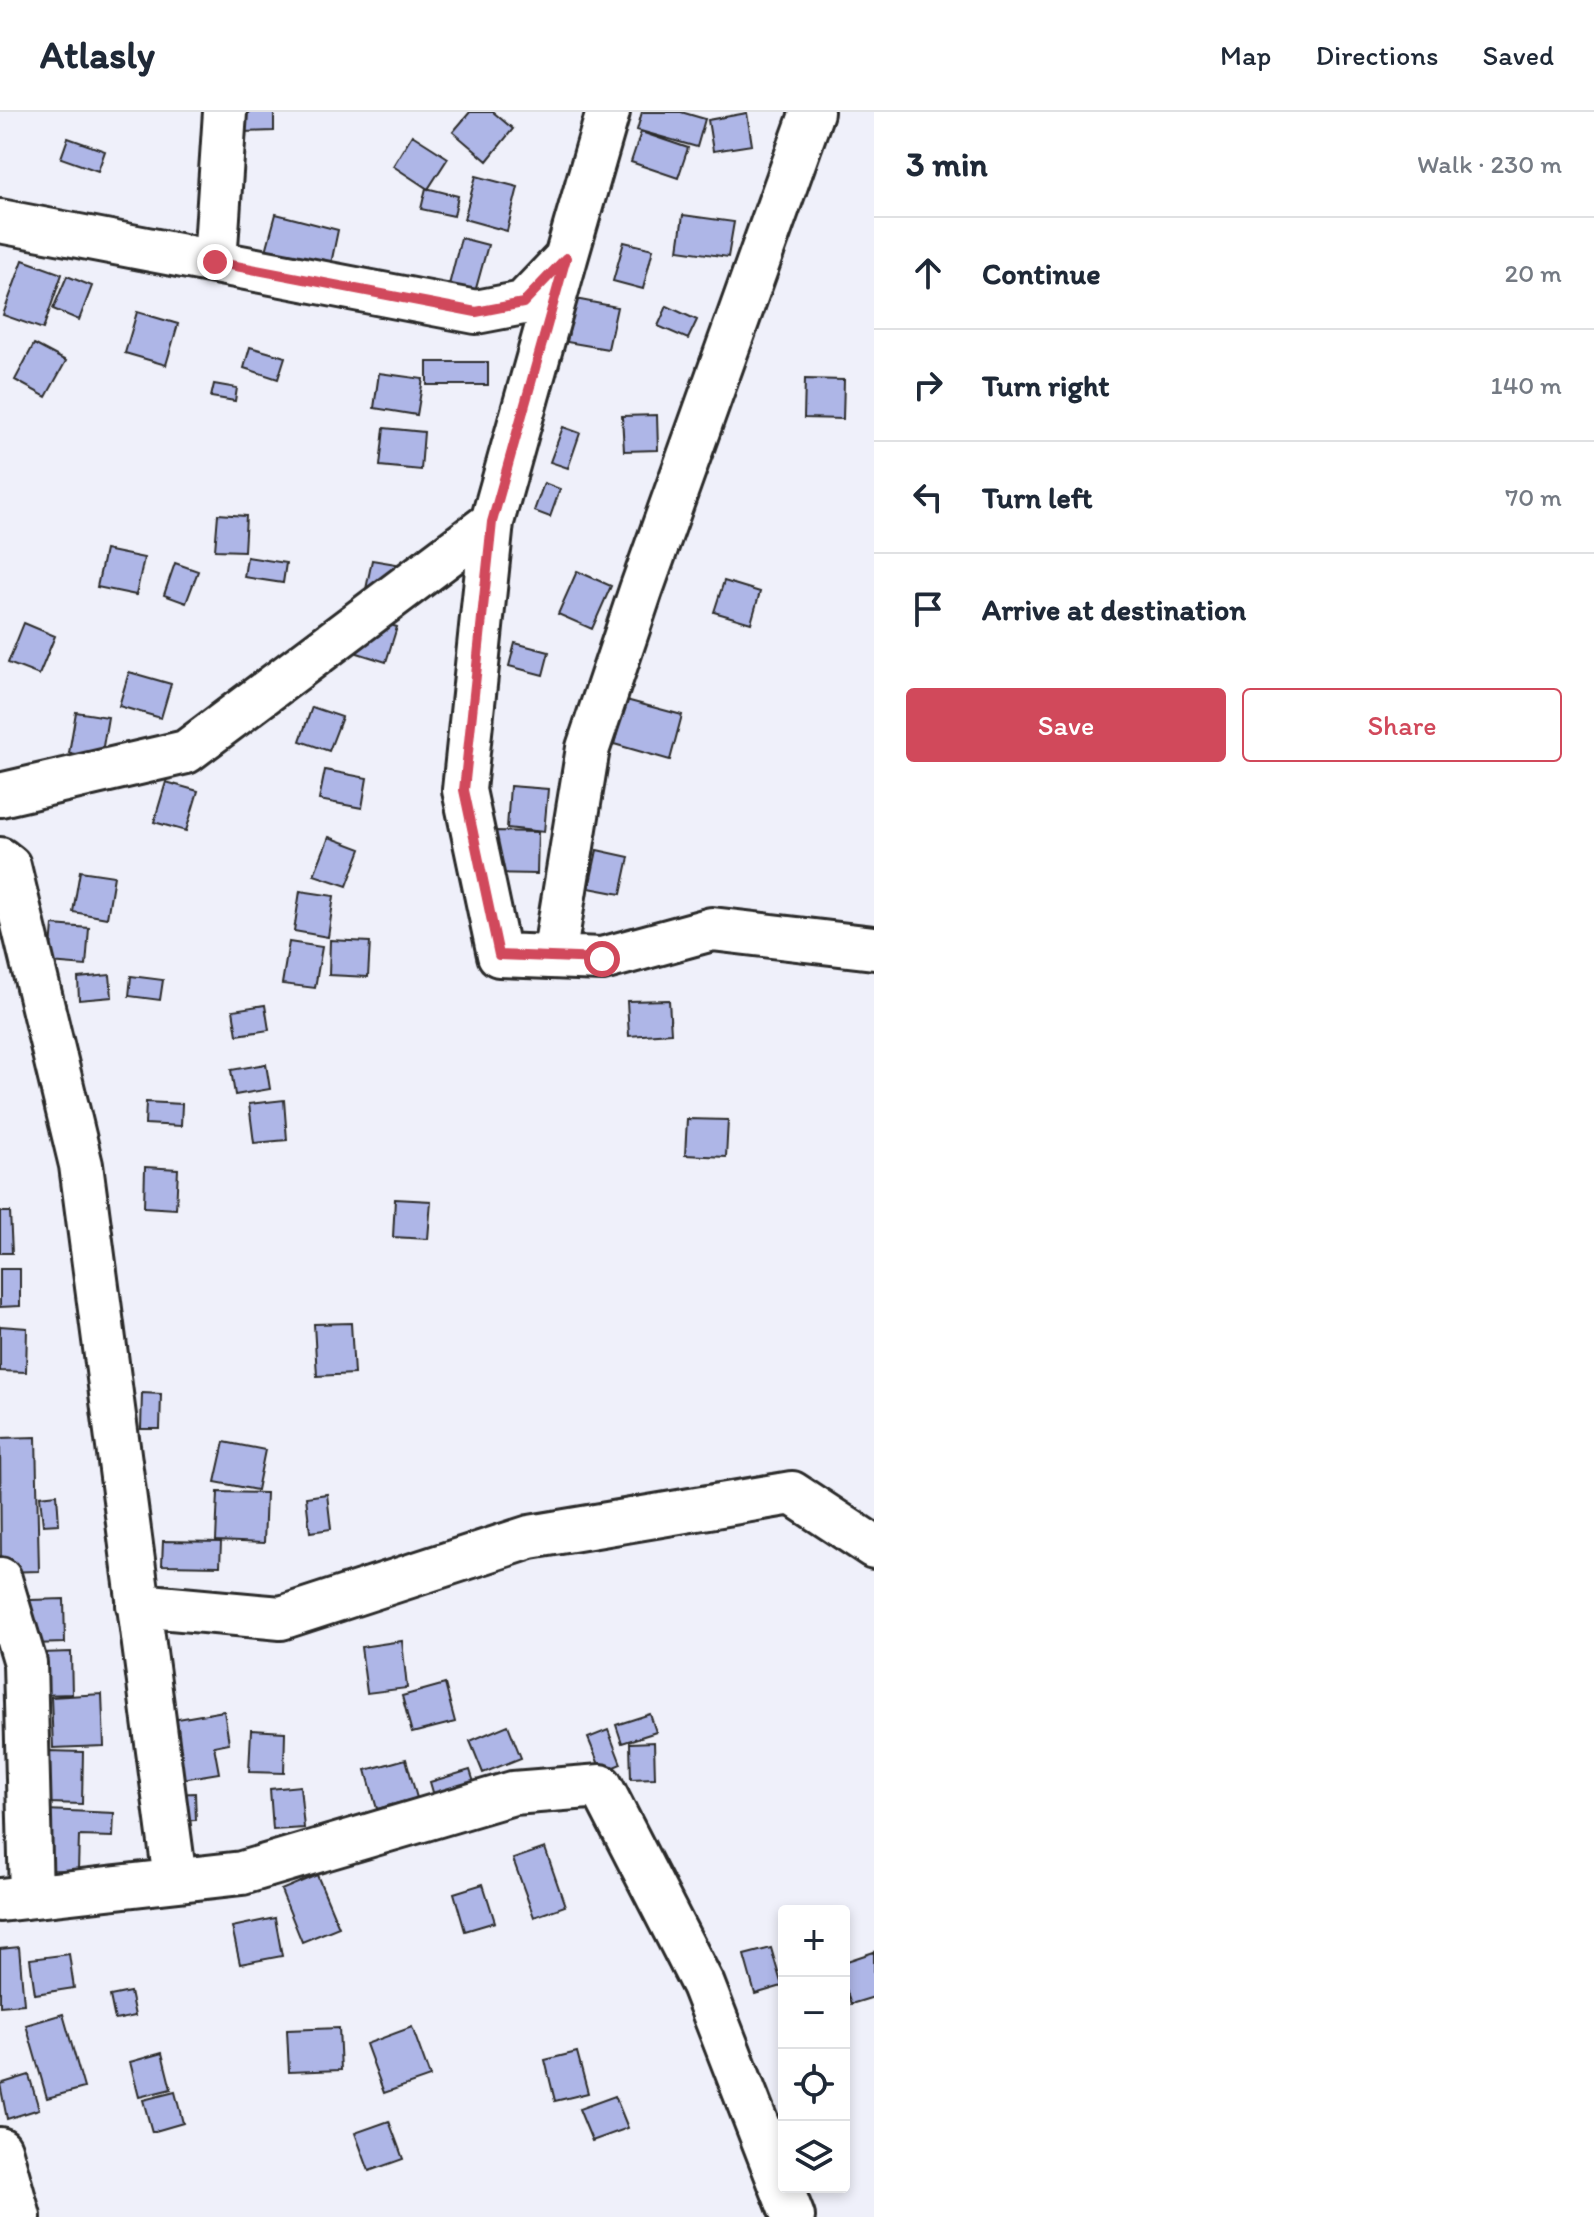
<!DOCTYPE html>
<html lang="en">
<head>
<meta charset="utf-8">
<style>
	:root { --surface:#fff; --page:#f6f6f7; --text:#1f2937; --muted:#747a83; --line:#e0e1e3; --accent:#d1495b }
	body { margin:0; font-family:Itim,sans-serif; background:var(--page); color:var(--text) }
	.controls { position:absolute; right:24px; bottom:24px; display:grid; overflow:hidden; border-radius:8px; box-shadow:0 4px 12px #0003 }
	.controls button { width:72px; height:72px; display:grid; place-items:center; padding:0; border:0; border-bottom:2px solid var(--line); background:var(--surface); color:var(--text); font:40px sans-serif }
	.stop { position:absolute; width:24px; height:24px; margin:-18px; border:6px solid #d1495b; border-radius:50%; background:#fff }
	.stop.end { background:#d1495b; border-color:#fff; box-shadow:0 2px 8px #0008 }
	.list { margin:0; padding:0; list-style:none }
	h2 { display:flex; justify-content:space-between; align-items:center; height:104px; margin:0; padding:0 32px; font-size:34px }
	h2 small { font-size:26px; font-weight:400; color:var(--muted) }
	.list li { display:grid; grid-template-columns:52px 1fr auto; gap:24px; align-items:center; box-sizing:border-box; height:112px; padding:0 32px; border-top:2px solid var(--line) }
	.list b { display:block; font-size:30px; white-space:nowrap }
	.list em { font-size:26px; font-style:normal; color:var(--muted) }
	.actions { display:flex; gap:16px; padding:24px 32px }
	.actions a { flex:1; padding:18px 0; border:2px solid var(--accent); border-radius:8px; text-align:center; font-size:28px; color:var(--accent) }
	.actions .main { background:var(--accent); color:#fff }
	.icon { flex:none; width:44px; height:44px; fill:none; stroke:currentColor; stroke-width:2; stroke-linecap:round; stroke-linejoin:round }
	.map { position:relative; flex:none; width:874px; height:2105px; overflow:hidden }
	header { display:flex; align-items:center; gap:48px; box-sizing:border-box; height:112px; padding:0 40px; background:var(--surface); border-bottom:2px solid var(--line) }
	header strong { font-size:38px }
	nav { display:flex; gap:44px; margin-inline-start:auto; font-size:28px }
	main { display:flex }
	aside { flex:1; background:var(--surface) }
	.map>svg:first-child { display:block }
</style>
</head>
<body>
<header>
<strong>Atlasly</strong>
<nav><a>Map</a><a>Directions</a><a>Saved</a></nav>
</header>
<main>
<div class="map">
<svg width="874" height="2105" viewBox="0 0 874 2105">
	<rect width="100%" height="100%" fill="#eff0fa"/>
	<filter id="ink" filterUnits="userSpaceOnUse"><feTurbulence type="fractalNoise" baseFrequency=".0125" numOctaves="2"/><feDisplacementMap in="SourceGraphic" scale="16" xChannelSelector="R" yChannelSelector="G"/><feConvolveMatrix kernelMatrix="1 2 1 2 8 2 1 2 1" color-interpolation-filters="sRGB"/></filter>
	<g filter="url(#ink)">
		<path fill="#aeb6e7" stroke="#2b2b2b" stroke-width="2" d="M242,0H274V19L243,20Z
			M470,0H493L513,17L487,49L453,20Z
			M642,0H681L705,7L697,35L637,18Z
			M747,1L752,33L713,39L708,8Z
			M641,20L688,36L678,66L631,50Z
			M412,23L448,46L428,77L393,54Z
			M68,26L105,39L98,59L61,46Z
			M476,64L518,75L507,119L464,107Z
			M426,76L458,84L454,104L421,97Z
			M276,102L338,118L327,171L262,154Z
			M683,103L734,110L728,145L678,138Z
			M461,126L488,133L475,180L449,173Z
			M624,130L653,137L643,177L613,169Z
			M23,148L62,162L43,217L3,203Z
			M67,164L92,174L79,208L53,197Z
			M575,187L617,195L608,237L567,230Z
			M667,194L697,208L688,227L658,214Z
			M137,200L178,212L166,253L125,241Z
			M34,232L66,249L46,285L15,268Z
			M250,235L285,245L278,267L244,256Z
			M427,250H488V273H427Z
			M379,261L423,267L417,303L374,296Z
			M805,267L844,268L843,307L804,306Z
			M214,272L237,276L235,289L211,285Z
			M657,303L658,338L624,339L622,304Z
			M563,315L580,321L568,356L550,350Z
			M384,316L424,320L421,358L380,354Z
			M544,371L560,377L550,405L534,399Z
			M218,402L246,404L244,439L215,438Z
			M105,438L144,446L136,483L97,475Z
			M247,445L286,451L283,471L244,465Z
			M372,448L414,455L365,482Z
			M175,451L198,459L186,491L164,483Z
			M577,459L611,474L592,517L558,502Z
			M724,469L760,480L751,511L714,500Z
			M359,504L397,515L386,550L348,538Z
			M24,511L55,524L39,563L8,551Z
			M515,531L549,540L543,563L509,554Z
			M129,560L171,572L161,606L119,594Z
			M626,588L682,603L670,648L614,632Z
			M312,595L342,605L329,639L300,629Z
			M76,600L108,605L101,646L69,641Z
			M325,658L367,666L362,696L319,688Z
			M166,670L198,679L186,719L154,710Z
			M510,674L548,677L544,720L507,716Z
			M493,719L538,720L537,762L492,761Z
			M329,725L361,737L347,774L314,763Z
			M597,738L629,745L621,782L589,776Z
			M80,759L114,764L107,806L73,800Z
			M300,779L334,784L328,825L294,819Z
			M53,813L89,816L86,854L50,851Z
			M330,828L370,830L368,865L329,863Z
			M289,830L322,835L315,876L282,872Z
			M110,863L112,885L79,888L78,866Z
			M131,864L163,868L160,888L129,884Z
			M669,888L671,921L629,924L627,889Z
			M265,893L269,918L237,923L233,898Z
			M266,952L270,977L235,983L231,958Z
			M284,988L287,1028L254,1031L249,992Z
			M146,990L182,992L181,1014L145,1012Z
			M687,1007L728,1008L726,1045L685,1043Z
			M145,1055L178,1057L176,1097L144,1095Z
			M395,1087L431,1089L428,1127L393,1125Z
			M0,1100H10L12,1141H0Z
			M0,1157H20V1194L0,1195Z
			M351,1211L354,1262L317,1264L314,1212Z
			M0,1214L27,1216L26,1260L0,1259Z
			M142,1281L161,1282L160,1317H141Z
			M36,1325L39,1459L1,1460L0,1326Z
			M224,1330L265,1338L257,1378L215,1370Z
			M218,1380L266,1381L264,1431L216,1429Z
			M57,1382L59,1412L43,1413L40,1384Z
			M327,1382L331,1417L310,1420L306,1385Z
			M163,1429L221,1430L220,1454L162,1453Z
			M64,1487L65,1531L31,1532L30,1488Z
			M402,1529L407,1576L367,1581L361,1535Z
			M71,1540L72,1582L40,1583V1541Z
			M445,1572L455,1610L412,1621L402,1584Z
			M102,1582L104,1634L53,1636L51,1585Z
			M224,1599L229,1631L214,1634L219,1661L182,1667L172,1608Z
			M650,1602L656,1620L622,1631L616,1613Z
			M508,1613L521,1646L483,1661L470,1629Z
			M251,1618L285,1620L284,1661L249,1660Z
			M608,1618L621,1652L602,1660L588,1626Z
			M654,1630L655,1666L631,1667L630,1631Z
			M49,1639L83,1640L82,1692L48,1691Z
			M406,1647L417,1686L377,1697L366,1658Z
			M470,1658L480,1689L439,1701L430,1670Z
			M300,1674L304,1716L273,1718L270,1677Z
			M195,1681L196,1708L173,1709L172,1682Z
			M46,1698L114,1701L113,1725L79,1724L78,1759L45,1758Z
			M545,1736L565,1794L534,1805L513,1747Z
			M317,1763L339,1815L302,1830L281,1778Z
			M483,1772L495,1810L465,1819L454,1781Z
			M275,1806L282,1844L240,1852L232,1815Z
			M19,1835L24,1892L0,1894V1837Z
			M771,1836L782,1874L755,1882L744,1843Z
			M874,1840V1885L851,1892L844,1871V1850Z
			M69,1842L74,1876L35,1882L30,1847Z
			M130,1880L135,1904L115,1908L110,1884Z
			M63,1902L84,1976L47,1986L26,1913Z
			M412,1915L430,1965L384,1981L366,1932Z
			M339,1916L341,1958L289,1960L287,1918Z
			M577,1940L588,1981L555,1989L545,1948Z
			M162,1941L171,1977L139,1985L130,1950Z
			M29,1963L39,1997L7,2007L0,1972Z
			M175,1980L183,2011L152,2020L143,1988Z
			M615,1984L628,2016L592,2029L579,1997Z
			M389,2009L403,2047L369,2059L355,2021Z"/>
		<g fill="none" stroke-linecap="round" stroke-linejoin="round">
			<g stroke="#2b2b2b" stroke-width="48">
				<path id="minor" d="M0,109L476,200L523,191L566,146L608,0
					M566,146L492,410L464,678L499,843L602,847L712,817L874,836
					M215,150L225,0
					M0,683L186,640L492,410
					M0,747L9,754L81,1053L175,1768
					M554,845L588,636L641,478L812,0
					M0,1467L25,1551L31,1784
					M138,1493L281,1506L530,1425L792,1381L874,1435
					M0,1788L242,1761L513,1681L601,1674L703,1873L793,2105
					M0,2037L19,2105"/>
			</g>
			<use href="#minor" stroke="#fff" stroke-width="42"/>
		</g>
	</g>
	<g fill="none" stroke-linecap="round" stroke-linejoin="round" filter="url(#ink)">
		<path stroke="#d1495b" stroke-width="10" d="M215,150L476,200L523,191L566,146L492,410L464,678L499,843L602,847"/>
	</g>
</svg>
<div class="controls">
<button>+</button>
<button>−</button>
<button><svg class="icon" aria-label="locate" viewBox="0 0 24 24"><circle cx="12" cy="12" r="6"/><path d="M12 2v4M12 18v4M2 12h4M18 12h4"/></svg></button>
<button><svg class="icon" aria-label="layers" viewBox="0 0 24 24"><path d="M12 4l9 5-9 5-9-5zM3 14l9 5 9-5"/></svg></button>
</div>
<div class="stop" style="left:602px;top:847px"></div>
<div class="stop end" style="left:215px;top:150px"></div>
</div>
<aside>
<h2>3 min<small>Walk · 230 m</small></h2>
<ul class="list">
<li><svg class="icon" aria-label="ahead" viewBox="0 0 24 24"><path d="M12 20V5M6 11l6-6 6 6"/></svg><div><b>Continue</b></div><em>20 m</em></li>
<li><svg class="icon" aria-label="right" viewBox="0 0 24 24"><path d="M7 20v-9h11M14 6l5 5-5 5"/></svg><div><b>Turn right</b></div><em>140 m</em></li>
<li><svg class="icon" aria-label="left" viewBox="0 0 24 24"><path d="M17 20v-9H6M10 6l-5 5 5 5"/></svg><div><b>Turn left</b></div><em>70 m</em></li>
<li><svg class="icon" aria-label="arrive" viewBox="0 0 24 24"><path d="M6 21V4h12l-3 4 3 4H6"/></svg><div><b>Arrive at destination</b></div></li>
</ul>
<div class="actions"><a class="main">Save</a><a>Share</a></div>
</aside>
</main>
</body>
</html>
